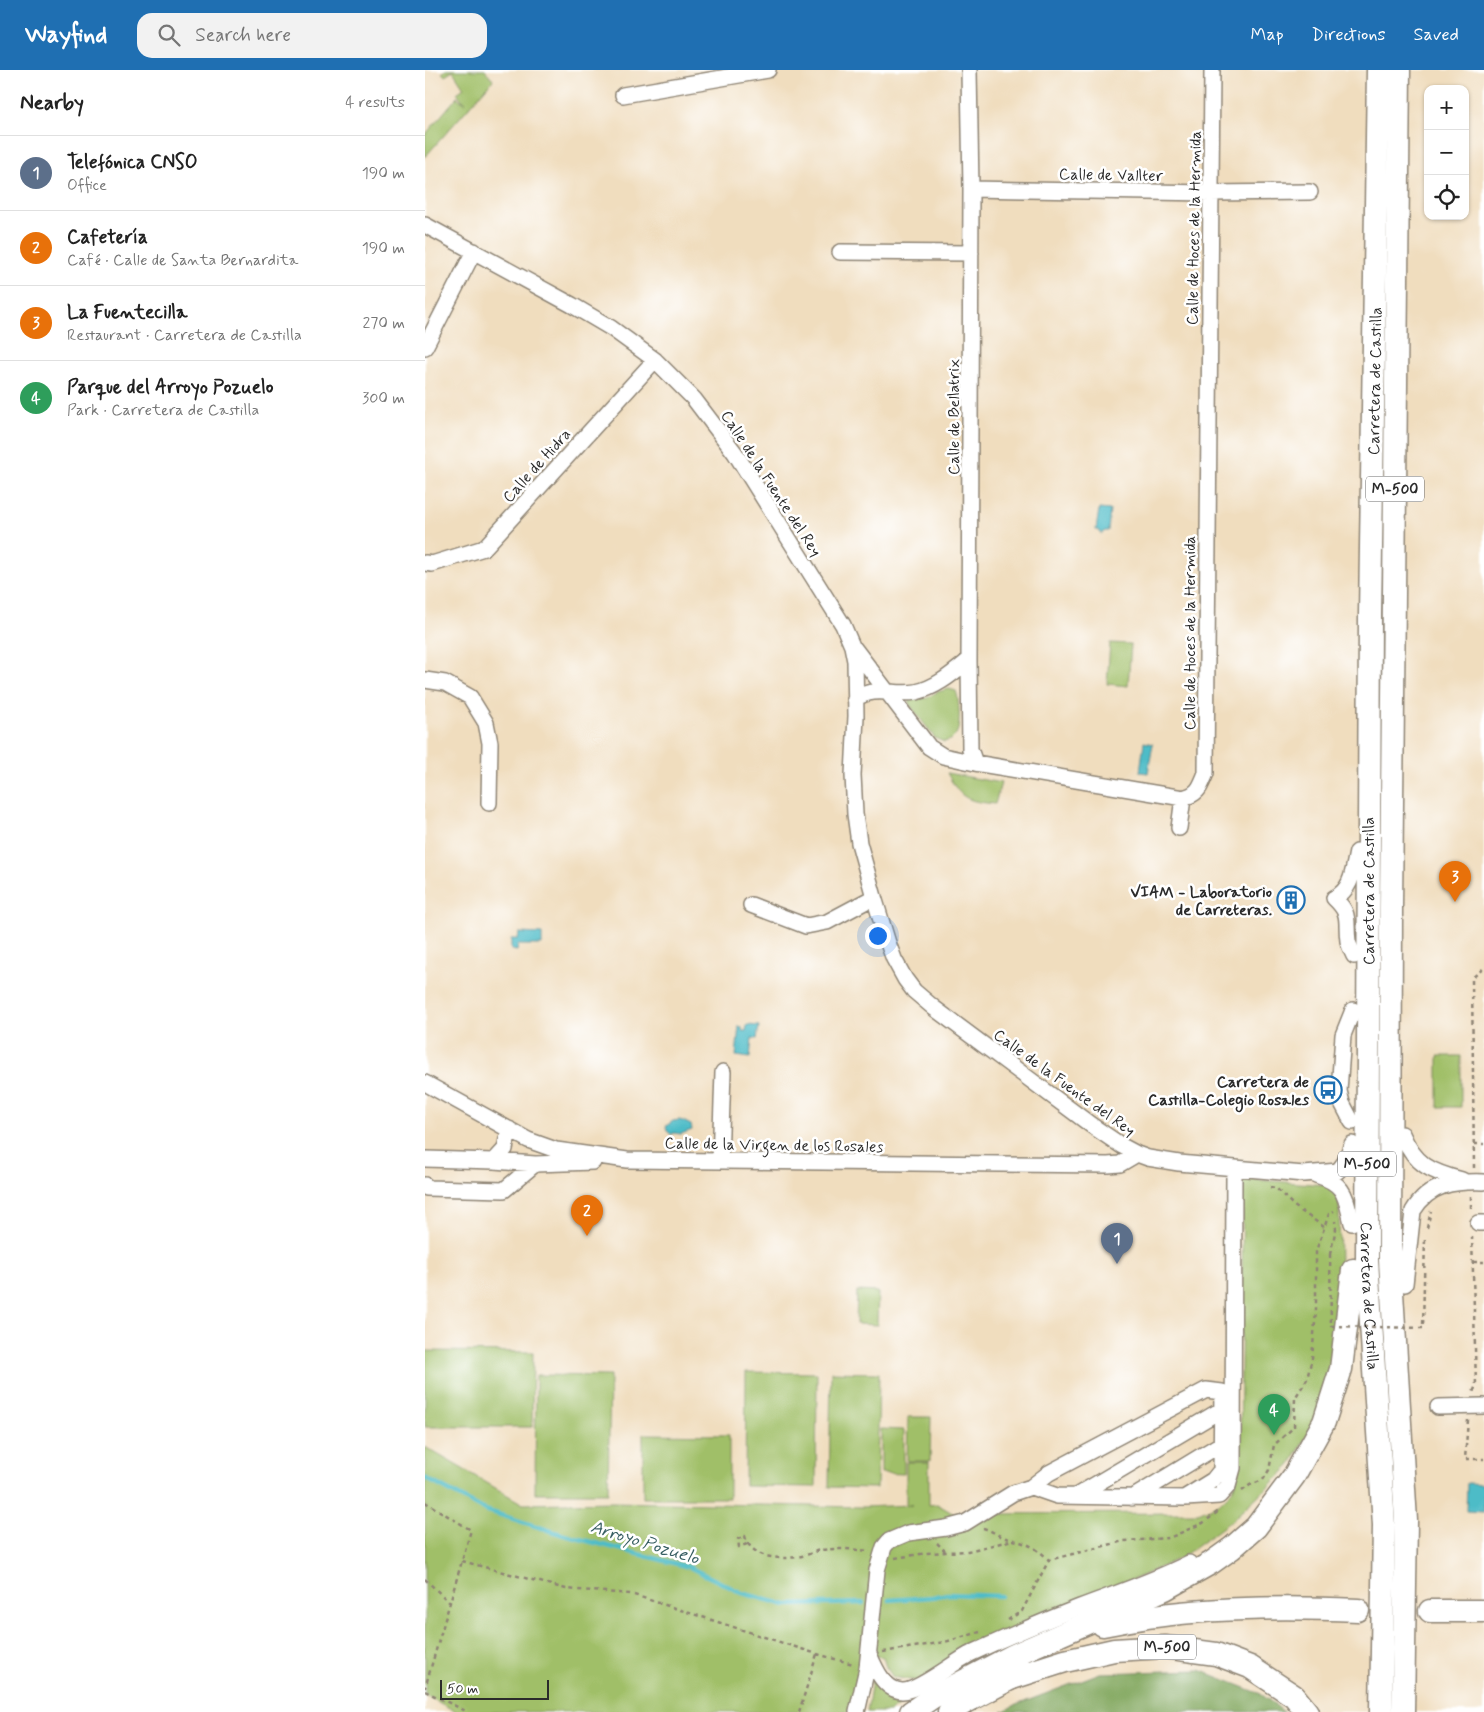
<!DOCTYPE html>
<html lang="en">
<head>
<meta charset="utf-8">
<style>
	:root { --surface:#fff; --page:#f2f2f2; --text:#222; --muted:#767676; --line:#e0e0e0; --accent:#1f6fb2 }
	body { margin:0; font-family:Mynerve,sans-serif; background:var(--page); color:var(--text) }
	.controls { position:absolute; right:15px; top:15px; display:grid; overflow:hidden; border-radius:10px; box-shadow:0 1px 4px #0004 }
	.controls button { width:45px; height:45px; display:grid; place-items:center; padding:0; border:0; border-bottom:1px solid var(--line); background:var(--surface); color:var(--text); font:25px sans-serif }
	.scale { position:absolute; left:15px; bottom:12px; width:109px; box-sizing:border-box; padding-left:5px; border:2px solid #2b2b2b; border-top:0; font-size:14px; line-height:18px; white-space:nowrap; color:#2b2b2b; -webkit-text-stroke:4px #fff; paint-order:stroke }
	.you { position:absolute; left:452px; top:865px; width:18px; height:18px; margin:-12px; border:4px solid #fff; border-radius:50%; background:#1a73e8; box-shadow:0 0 0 8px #1a73e833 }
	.badge { display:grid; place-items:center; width:32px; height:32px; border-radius:50%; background:var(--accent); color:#fff; font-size:16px; font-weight:700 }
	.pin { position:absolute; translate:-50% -41px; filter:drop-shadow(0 1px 2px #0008) }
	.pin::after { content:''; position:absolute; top:26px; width:18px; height:15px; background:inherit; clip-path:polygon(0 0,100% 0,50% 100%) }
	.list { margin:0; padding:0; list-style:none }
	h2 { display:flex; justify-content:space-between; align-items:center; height:65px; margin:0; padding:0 20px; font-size:21px }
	h2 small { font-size:16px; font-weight:400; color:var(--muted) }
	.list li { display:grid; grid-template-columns:32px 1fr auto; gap:15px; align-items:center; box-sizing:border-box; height:75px; padding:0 20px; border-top:1px solid var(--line) }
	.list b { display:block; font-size:19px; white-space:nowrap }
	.list p { margin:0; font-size:16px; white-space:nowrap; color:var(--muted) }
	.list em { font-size:16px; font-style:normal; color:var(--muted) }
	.icon { flex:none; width:28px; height:28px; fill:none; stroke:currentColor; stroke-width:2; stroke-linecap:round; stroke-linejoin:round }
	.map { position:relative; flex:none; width:1059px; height:1642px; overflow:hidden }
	header { display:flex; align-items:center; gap:30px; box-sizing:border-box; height:70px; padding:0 25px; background:var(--accent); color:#fff }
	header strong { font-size:24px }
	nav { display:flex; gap:28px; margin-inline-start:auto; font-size:18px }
	.search { width:350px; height:45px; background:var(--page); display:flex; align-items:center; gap:12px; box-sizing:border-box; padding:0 18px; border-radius:15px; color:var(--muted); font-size:19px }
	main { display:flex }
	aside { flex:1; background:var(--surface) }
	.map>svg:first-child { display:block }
</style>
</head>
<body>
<header>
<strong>Wayfind</strong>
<div class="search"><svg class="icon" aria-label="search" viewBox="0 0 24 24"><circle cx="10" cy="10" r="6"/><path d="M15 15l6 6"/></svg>Search here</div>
<nav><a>Map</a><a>Directions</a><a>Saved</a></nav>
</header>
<main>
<aside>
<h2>Nearby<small>4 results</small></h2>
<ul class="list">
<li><span class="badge" style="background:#5c6f8a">1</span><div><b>Telefónica CNSO</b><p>Office</p></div><em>190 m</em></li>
<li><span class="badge" style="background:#e8710a">2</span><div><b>Cafetería</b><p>Café · Calle de Santa Bernardita</p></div><em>190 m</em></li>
<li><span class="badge" style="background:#e8710a">3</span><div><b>La Fuentecilla</b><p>Restaurant · Carretera de Castilla</p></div><em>270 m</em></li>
<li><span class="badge" style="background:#2e9e5b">4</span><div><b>Parque del Arroyo Pozuelo</b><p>Park · Carretera de Castilla</p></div><em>300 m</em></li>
</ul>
</aside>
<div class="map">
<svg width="1059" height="1642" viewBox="0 0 1059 1642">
	<rect width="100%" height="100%" fill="#fff"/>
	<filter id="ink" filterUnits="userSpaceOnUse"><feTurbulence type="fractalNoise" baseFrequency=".02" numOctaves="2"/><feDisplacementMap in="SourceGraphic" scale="10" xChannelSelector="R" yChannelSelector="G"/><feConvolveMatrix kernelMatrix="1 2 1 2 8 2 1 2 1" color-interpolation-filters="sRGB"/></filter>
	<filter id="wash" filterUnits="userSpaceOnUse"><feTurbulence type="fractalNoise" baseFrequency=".0096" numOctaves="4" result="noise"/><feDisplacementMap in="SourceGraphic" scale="20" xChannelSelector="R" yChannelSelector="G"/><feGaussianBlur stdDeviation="1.12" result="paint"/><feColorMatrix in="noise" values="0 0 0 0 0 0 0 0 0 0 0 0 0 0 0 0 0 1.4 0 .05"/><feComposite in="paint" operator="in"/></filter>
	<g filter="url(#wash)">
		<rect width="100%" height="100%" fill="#f0ddbe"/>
		<path fill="#a0bf67" stroke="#667549" d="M21,0H60L68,10L0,87V65L32,27L40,34L32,23L39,18L28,1L20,6L17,3Z
			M685,573L706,574L703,616L682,614Z
			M524,619L531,621C534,628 536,655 532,662C529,669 525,670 519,672L510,668L484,634L485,629L502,628L512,622Z
			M522,703L576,713L570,734C541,731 536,729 522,703Z
			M1013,986H1036V1037H1013Z
			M818,1109L901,1115L911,1125L914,1133L916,1263L890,1352L864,1397L806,1451L757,1487L491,1611L468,1607L461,1597L458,1587L438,1584L426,1642H32L0,1625V1377L98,1434L187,1432L437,1437L487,1435H481V1392H504V1435L512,1434L529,1444L773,1443L794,1434L808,1420L815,1396Z
			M432,1221L453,1222L452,1255L431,1254Z
			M0,1281L108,1282L107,1357H0Z
			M321,1302L392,1303L391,1417L320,1416Z
			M406,1302L454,1303L452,1418L404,1417Z
			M111,1305L185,1306L183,1423H110Z
			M483,1347H506L505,1391H482Z
			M456,1359L479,1360V1404L456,1403Z
			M218,1364L304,1365V1428H218Z
			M448,1604L480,1625L483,1629L464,1642H442Z"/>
		<path fill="#80a65c" stroke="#566844" d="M775,1600L836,1624L859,1642H577L586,1637L675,1603Z"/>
		<path fill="#4ebcc7" stroke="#3c7479" d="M674,439L685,440L683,461H680L676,464L674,460H671Z
			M719,672L728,674L723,703L715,702Z
			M94,863L117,864V875H93L92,881L86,880V869H93Z
			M322,955L334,956L332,969L327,968L325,988L311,986L314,956L317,957V961H321Z
			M254,1050L258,1051L266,1055L267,1060L256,1064L248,1063L247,1065L242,1061L241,1056L248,1051Z
			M1042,1413L1059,1414V1442L1041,1441Z"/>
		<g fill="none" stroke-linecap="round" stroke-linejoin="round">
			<path stroke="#4ebcc7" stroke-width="4.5" d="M0,1408L60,1440L139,1465L264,1497L317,1523L361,1535L438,1533
				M464,1530L507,1527L522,1524L576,1526"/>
		</g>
	</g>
	<g filter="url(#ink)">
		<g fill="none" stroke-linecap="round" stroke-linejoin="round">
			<g stroke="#8e8474" stroke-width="18">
				<path id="minor" d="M544,0L546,119L544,590L545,679L550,693
					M198,25L343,0
					M546,119L785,123L885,122
					M0,155L147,235L186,258L230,290L269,329L310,383L418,555L427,576L430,591L431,646L428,705L430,744L434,773L449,827L463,873L469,889L480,909L489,921L509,938L666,1055L697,1076L712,1084L723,1088L754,1093L879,1104L913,1101L920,1092L927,1074
					M415,182L546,183
					M0,277L49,181
					M0,493L7,494L59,478L230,290
					M429,578L504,677L518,686L550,693L758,728C774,724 775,717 781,703L787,0
					M0,610L20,613L45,627L61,653L65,673L64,733
					M430,629C450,615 469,626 491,622C511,618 528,603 544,590
					M754,758L758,728
					M326,835L381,856L402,852L449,827
					M929,886C927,881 924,876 923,871C920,850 927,845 909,828C927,820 928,800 932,782
					M0,1013L103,1070L131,1080L202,1090L683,1095L695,1094L712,1084
					M927,1052L917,1033L914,1021L918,965L928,940
					M977,1064C990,1095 1006,1102 1037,1110
					M0,1089L69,1091L110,1094L168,1092
					M69,1091L80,1079L84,1059
					M295,1091L298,1002
					M891,1105C921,1114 920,1126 927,1153
					M0,1115L2,1118L79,1120L110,1094
					M1053,1153H1059
					M980,1214L988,1141C1004,1114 1029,1111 1059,1112
					M781,1320L797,1322L796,1400L788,1410L759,1428L632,1426L606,1417L624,1403Z
					M1013,1337L1059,1336
					M651,1426L796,1340
					M707,1428L796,1374
					M760,1428L794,1426L803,1416L808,1398L809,1098
					M444,1584C450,1598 459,1620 477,1621C493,1622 530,1591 547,1583C582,1567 619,1551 655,1537C692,1523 729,1511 764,1493
					M432,1642L442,1598L452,1500L459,1477L464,1471L483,1463L521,1458L540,1453L588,1423L606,1417"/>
			</g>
			<g stroke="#8e8474" stroke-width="25">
				<g id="highway">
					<path id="s1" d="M953,0L945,545L942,1191L959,1455L956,1642"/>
					<path d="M974,0L966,838L965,1190L981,1451L978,1642"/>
					<path d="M1005,1541H1059"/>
					<path d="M678,1555C695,1552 713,1548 730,1546C798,1537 866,1537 933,1540"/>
					<path d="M587,1608L640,1591L689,1580L740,1577L791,1584L825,1597L869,1626L882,1642"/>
					<path d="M486,1642L508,1627L589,1585L740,1519L786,1493L807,1478L831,1457L869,1406L899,1352L916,1299L928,1200"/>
					<path d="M524,1642L541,1632L600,1601"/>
				</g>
			</g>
			<path stroke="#8e8474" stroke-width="2.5" stroke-dasharray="4 4" stroke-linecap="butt" d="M1049,1074H1059
				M1049,1098L1047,908L1059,898
				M845,1117L851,1118L869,1136L899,1157
				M1046,1126V1140
				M1002,1158L1006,1141
				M1047,1166L1051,1315L1048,1323
				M905,1184L911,1159L910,1151
				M1048,1192H1059
				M1043,1350L1040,1389H1059
				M817,1421L825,1415L838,1410L844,1400L849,1375L869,1357L870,1328L882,1309L887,1288L891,1241V1181L904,1144L909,1141
				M0,1432L46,1460L0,1618
				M558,1458C566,1460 573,1466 581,1468C600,1473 609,1475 624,1490L699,1471L744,1468L778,1453L794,1441
				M512,1473L520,1481
				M322,1474L314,1477L313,1469L320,1466C326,1490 358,1490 377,1486C384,1485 389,1481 396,1480C412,1478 427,1479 443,1481
				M470,1488L502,1483L543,1481L588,1470
				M37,1491L141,1519L206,1524L392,1584L428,1594
				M0,1509L25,1533
				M583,1550L597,1541L624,1490
				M458,1582L520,1572L555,1562
				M0,1621L43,1642
				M374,1642L392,1584"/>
			<use href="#minor" stroke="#fff" stroke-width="15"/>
			<use href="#highway" stroke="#fff" stroke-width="22"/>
			<path stroke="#8e8474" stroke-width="2.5" stroke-dasharray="4 4" stroke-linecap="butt" d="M905,1184L906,1256L998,1258L1000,1167"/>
		</g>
	</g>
	<defs>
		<g id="building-ring" transform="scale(1.4375)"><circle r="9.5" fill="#fff" stroke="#1f6fb2" stroke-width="1.5"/><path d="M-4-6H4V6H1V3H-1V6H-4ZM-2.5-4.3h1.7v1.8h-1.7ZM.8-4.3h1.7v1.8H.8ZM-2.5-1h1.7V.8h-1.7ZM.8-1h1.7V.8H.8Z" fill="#1f6fb2"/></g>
		<g id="bus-ring" transform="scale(1.4375)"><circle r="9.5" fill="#fff" stroke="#1f6fb2" stroke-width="1.5"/><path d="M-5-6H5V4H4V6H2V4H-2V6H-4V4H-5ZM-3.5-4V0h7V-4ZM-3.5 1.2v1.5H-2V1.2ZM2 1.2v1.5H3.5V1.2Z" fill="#1f6fb2"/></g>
	</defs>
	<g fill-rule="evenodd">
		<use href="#building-ring" x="866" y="830"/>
		<use href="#bus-ring" x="903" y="1020"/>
	</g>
	<g text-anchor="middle" stroke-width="5" stroke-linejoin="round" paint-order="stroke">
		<g fill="#fff" stroke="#6b6b6b" stroke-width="1">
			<rect x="941" y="406.5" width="58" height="25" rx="4"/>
			<rect x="913" y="1081.5" width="58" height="25" rx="4"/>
			<rect x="713" y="1564.5" width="58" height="25" rx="4"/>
		</g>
		<g font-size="15" font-weight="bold" fill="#2b2b2b">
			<text x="970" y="424">M-500</text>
			<text x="942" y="1099">M-500</text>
			<text x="742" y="1582">M-500</text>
		</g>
		<g font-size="16" fill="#2b2b2b" stroke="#fff">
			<text transform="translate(686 104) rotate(1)" y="6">Calle de Vallter</text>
			<text transform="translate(768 158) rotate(-89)" y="6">Calle de Hoces de la Hermida</text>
			<text transform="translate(949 311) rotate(-89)" y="6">Carretera de Castilla</text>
			<text transform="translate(528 347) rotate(-90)" y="6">Calle de Bellatrix</text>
			<text transform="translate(111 395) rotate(-48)" y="6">Calle de Hidra</text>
			<text transform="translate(347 413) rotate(57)" y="6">Calle de la Fuente del Rey</text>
			<text transform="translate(764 563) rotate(-90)" y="6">Calle de Hoces de la Hermida</text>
			<text transform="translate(943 821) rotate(-90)" y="6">Carretera de Castilla</text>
			<text transform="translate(640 1012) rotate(36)" y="6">Calle de la Fuente del Rey</text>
			<text transform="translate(349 1074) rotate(1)" y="6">Calle de la Virgen de los Rosales</text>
			<text dy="6" stroke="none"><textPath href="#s1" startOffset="1226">Carretera de Castilla</textPath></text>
		</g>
		<g font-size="16" font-weight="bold" fill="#2b2b2b" stroke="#fff" text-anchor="end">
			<text x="847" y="827">VIAM - Laboratorio<tspan x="847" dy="18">de Carreteras.</tspan></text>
			<text x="884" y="1017">Carretera de<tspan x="884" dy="18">Castilla-Colegio Rosales</tspan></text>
		</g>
		<g font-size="18" font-style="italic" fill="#375e62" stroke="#fff">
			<text transform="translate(220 1472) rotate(17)" y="6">Arroyo Pozuelo</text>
		</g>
	</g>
</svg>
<div class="controls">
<button>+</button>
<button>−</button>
<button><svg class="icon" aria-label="locate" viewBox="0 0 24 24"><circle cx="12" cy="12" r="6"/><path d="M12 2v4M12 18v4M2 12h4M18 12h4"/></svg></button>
</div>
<div class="scale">50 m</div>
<div class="you"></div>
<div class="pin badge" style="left:692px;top:1194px;background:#5c6f8a">1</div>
<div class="pin badge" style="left:162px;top:1166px;background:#e8710a">2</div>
<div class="pin badge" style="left:1030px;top:832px;background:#e8710a">3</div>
<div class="pin badge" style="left:849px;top:1365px;background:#2e9e5b">4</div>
</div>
</main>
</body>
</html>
